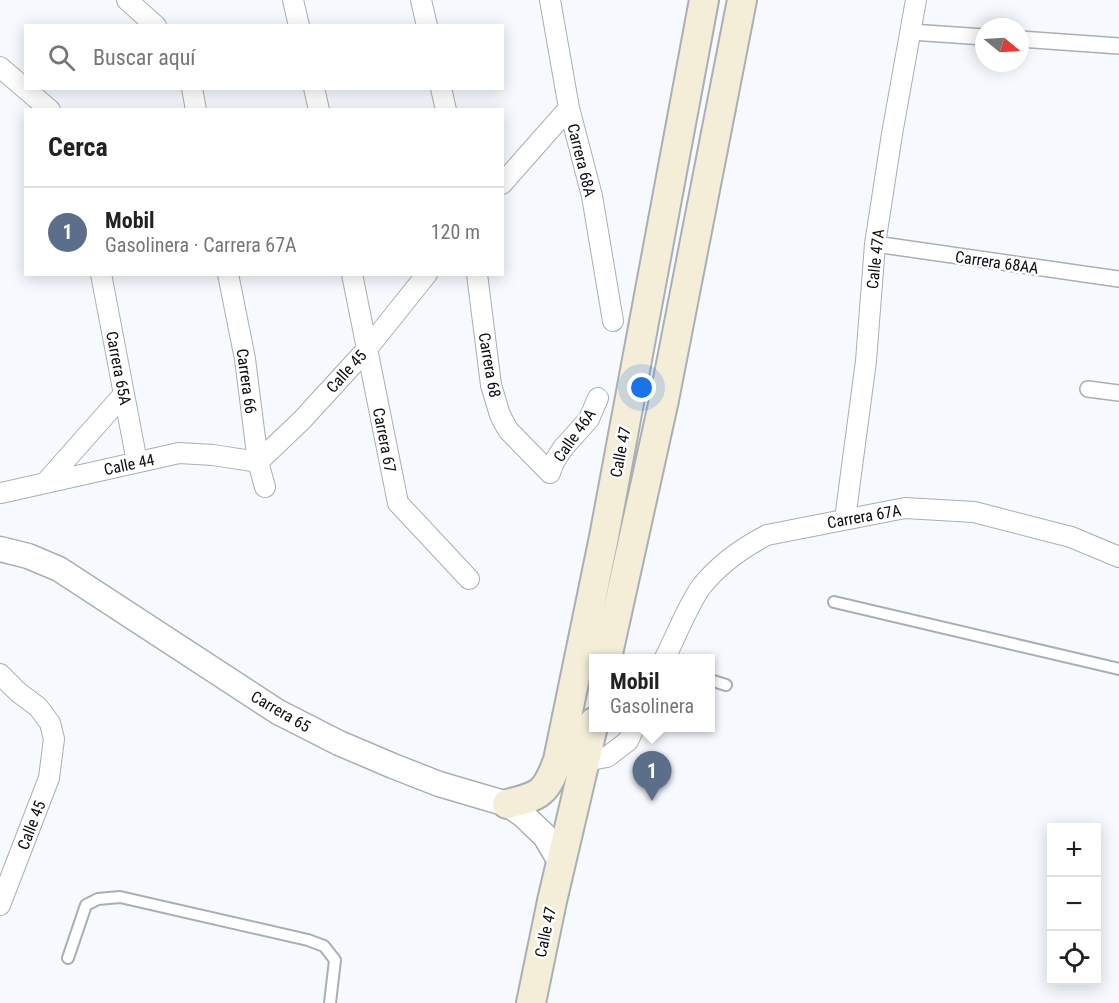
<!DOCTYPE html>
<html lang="es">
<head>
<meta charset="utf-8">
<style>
	:root { --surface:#fff; --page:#f2f2f2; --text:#222; --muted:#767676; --line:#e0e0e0; --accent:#269929 }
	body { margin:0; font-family:"Roboto Condensed",sans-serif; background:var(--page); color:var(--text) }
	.controls { position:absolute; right:18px; bottom:18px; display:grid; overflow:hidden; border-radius:0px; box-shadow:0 3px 15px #0003 }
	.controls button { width:54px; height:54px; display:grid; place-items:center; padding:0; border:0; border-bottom:2px solid var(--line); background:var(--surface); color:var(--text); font:30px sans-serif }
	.compass { position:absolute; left:975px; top:18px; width:54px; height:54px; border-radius:50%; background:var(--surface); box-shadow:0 3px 15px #0003; rotate:108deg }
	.you { position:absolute; left:642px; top:388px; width:21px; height:21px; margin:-15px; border:4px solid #fff; border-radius:50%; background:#1a73e8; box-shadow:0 0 0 9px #1a73e833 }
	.badge { display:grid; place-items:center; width:39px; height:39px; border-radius:50%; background:var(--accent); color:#fff; font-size:20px; font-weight:700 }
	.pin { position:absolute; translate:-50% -50px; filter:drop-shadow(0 2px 3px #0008) }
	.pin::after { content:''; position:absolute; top:32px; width:21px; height:18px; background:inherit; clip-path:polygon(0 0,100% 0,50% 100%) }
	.popup { position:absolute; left:589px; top:654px; width:126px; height:78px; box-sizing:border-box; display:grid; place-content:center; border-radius:0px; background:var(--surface); filter:drop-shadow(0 2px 4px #0005); font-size:20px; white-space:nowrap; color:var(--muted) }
	.popup b { font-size:22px; color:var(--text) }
	.popup::after { content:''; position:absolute; left:50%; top:100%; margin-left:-12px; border:12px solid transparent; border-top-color:var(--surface) }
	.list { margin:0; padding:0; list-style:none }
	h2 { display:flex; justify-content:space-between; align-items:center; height:78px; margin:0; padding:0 24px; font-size:26px }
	h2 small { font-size:20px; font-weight:400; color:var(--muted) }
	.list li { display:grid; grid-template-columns:39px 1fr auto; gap:18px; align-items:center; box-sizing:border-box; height:90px; padding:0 24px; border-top:2px solid var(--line) }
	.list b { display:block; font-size:22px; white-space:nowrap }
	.list p { margin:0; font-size:20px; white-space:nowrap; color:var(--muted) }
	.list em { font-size:20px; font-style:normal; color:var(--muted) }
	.icon { flex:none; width:33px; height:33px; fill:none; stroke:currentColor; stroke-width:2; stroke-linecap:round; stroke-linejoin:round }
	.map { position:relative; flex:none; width:1119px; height:1003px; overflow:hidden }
	.search { position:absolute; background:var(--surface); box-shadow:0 3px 15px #0003; left:24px; top:24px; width:480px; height:66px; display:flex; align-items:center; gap:15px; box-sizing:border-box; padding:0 21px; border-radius:0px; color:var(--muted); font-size:22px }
	.panel { position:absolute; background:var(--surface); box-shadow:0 3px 15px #0003; left:24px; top:108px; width:480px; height:168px; border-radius:0px }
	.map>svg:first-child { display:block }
</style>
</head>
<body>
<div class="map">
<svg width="1119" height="1003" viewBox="0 0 1119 1003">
	<rect width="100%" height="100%" fill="#f6faff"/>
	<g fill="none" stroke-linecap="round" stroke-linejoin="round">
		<g stroke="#a9afb4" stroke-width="14">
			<path id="service" d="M834,602L1119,669
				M710,680L726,685
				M68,958L86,905L98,899L120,897L308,940L324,946L335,960L330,1003"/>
		</g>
		<g stroke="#a9afb4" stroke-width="18">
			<path id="pedestrian" d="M911,32L984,37
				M1020,39L1119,46
				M875,244L1119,279
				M1088,389L1119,393"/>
		</g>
		<g stroke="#a9afb4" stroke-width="22">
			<path id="minor" d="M127,0L156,26
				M293,0L299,26
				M421,0L427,26
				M550,0L569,108L592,196L613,321
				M0,67L50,110
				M192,88L196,110
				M314,88L319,110
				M441,88L446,110
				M502,184L569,108
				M101,274L137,462
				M228,274L245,359L258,462L265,487
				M352,274L398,503L469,579
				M477,274L491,385L500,415L508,430L550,473L554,462L563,448L589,419L598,398
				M46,482L124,394
				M1,493L179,453L213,455L258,462L302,420L367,349L427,274
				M845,519L866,361L875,244L892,134L916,0
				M665,658C676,636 687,607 701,587C719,564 742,548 767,535L905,508L974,512L1071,537L1119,557
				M0,674L18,692L38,707L50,723L54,739L49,778L0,905
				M585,761L607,757L628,741L634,728"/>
		</g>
		<g stroke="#a9afb4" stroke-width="27">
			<path id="tertiary" d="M0,549L28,556L59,569L278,712L339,743L393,766L439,784L507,804L523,815L545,836L561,863"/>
		</g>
		<g stroke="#a9afb4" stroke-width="32">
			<path id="secondary" d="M607,658L664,400L742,0
				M507,804C541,796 546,793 558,760L604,537L704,0
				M531,1003L552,901L594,722"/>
		</g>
		<use href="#service" stroke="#fff" stroke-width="10"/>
		<use href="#pedestrian" stroke="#fff" stroke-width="15"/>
		<use href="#minor" stroke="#fff" stroke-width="20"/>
		<use href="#tertiary" stroke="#fff" stroke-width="24"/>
		<use href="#secondary" stroke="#f4edd8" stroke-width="28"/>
	</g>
	<g text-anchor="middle" stroke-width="5" stroke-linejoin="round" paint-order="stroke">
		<g font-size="16" fill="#0b0c0e" stroke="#fff">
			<text transform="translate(582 160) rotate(76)" y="6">Carrera 68A</text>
			<text transform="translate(875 259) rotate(-84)" y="6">Calle 47A</text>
			<text transform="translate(997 262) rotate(8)" y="6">Carrera 68AA</text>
			<text transform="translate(490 365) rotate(80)" y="6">Carrera 68</text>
			<text transform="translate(119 368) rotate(79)" y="6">Carrera 65A</text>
			<text transform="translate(346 371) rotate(-48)" y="6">Calle 45</text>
			<text transform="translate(247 381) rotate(82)" y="6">Carrera 66</text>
			<text transform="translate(574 435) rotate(-55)" y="6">Calle 46A</text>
			<text transform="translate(385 440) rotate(79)" y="6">Carrera 67</text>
			<text transform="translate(620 452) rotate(-79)" y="6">Calle 47</text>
			<text transform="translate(129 464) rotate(-12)" y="6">Calle 44</text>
			<text transform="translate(864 516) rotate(-10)" y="6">Carrera 67A</text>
			<text transform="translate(281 711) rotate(30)" y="6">Carrera 65</text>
			<text transform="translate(31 825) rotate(-69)" y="6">Calle 45</text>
			<text transform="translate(545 932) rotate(-78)" y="6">Calle 47</text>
		</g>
	</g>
</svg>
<div class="controls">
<button>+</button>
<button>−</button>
<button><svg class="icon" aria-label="locate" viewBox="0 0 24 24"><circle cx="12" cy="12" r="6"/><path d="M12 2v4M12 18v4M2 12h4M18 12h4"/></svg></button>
</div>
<svg class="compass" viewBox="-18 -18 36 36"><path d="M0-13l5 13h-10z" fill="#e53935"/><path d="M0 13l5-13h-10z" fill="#767676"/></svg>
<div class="you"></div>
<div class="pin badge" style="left:652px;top:801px;background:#5c6f8a">1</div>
<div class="popup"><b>Mobil</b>Gasolinera</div>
<div class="search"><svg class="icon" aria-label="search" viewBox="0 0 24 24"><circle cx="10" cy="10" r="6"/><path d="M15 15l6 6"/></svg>Buscar aquí</div>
<section class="panel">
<h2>Cerca<small></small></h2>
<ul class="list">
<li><span class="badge" style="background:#5c6f8a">1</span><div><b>Mobil</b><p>Gasolinera · Carrera 67A</p></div><em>120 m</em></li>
</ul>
</section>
</div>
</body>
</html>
